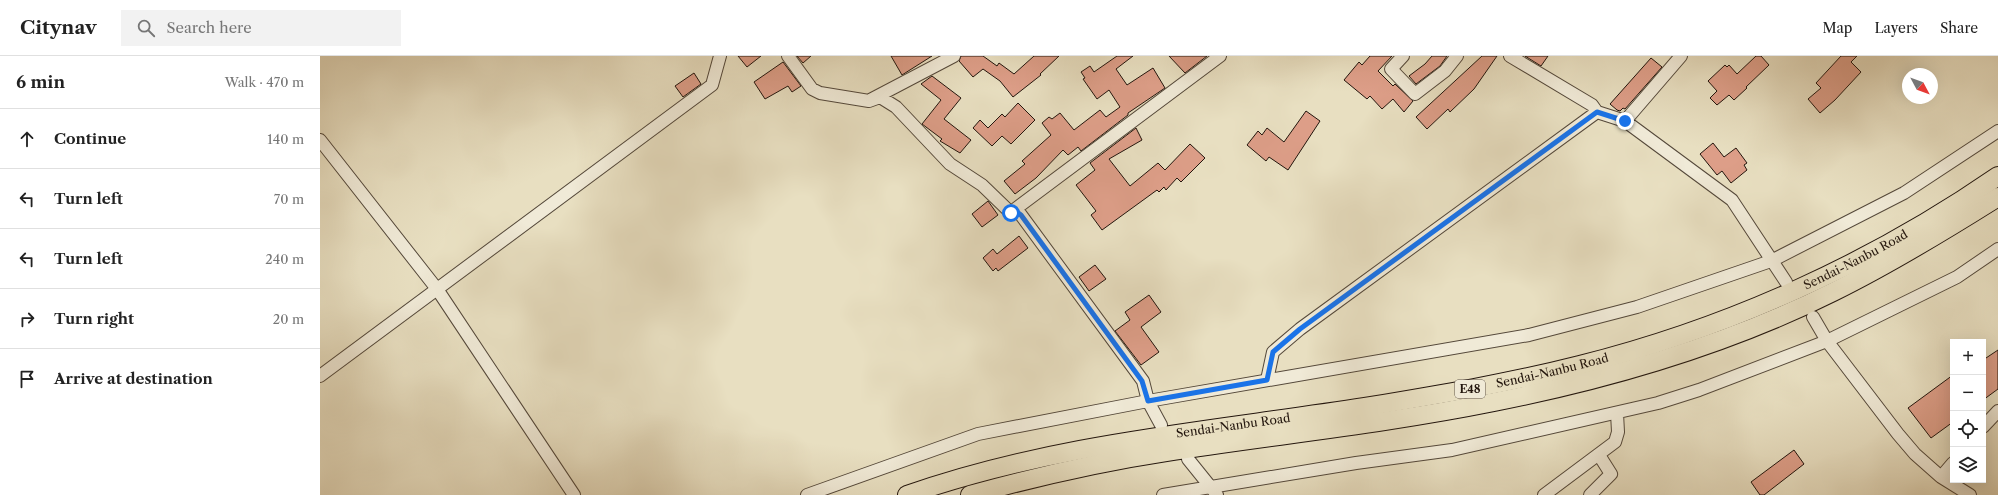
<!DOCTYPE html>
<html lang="en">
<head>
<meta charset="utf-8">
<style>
	:root { --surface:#fff; --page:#f2f2f2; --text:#222; --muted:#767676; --line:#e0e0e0 }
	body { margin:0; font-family:"Libre Caslon Text",serif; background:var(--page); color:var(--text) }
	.controls { position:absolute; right:12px; bottom:12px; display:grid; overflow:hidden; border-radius:0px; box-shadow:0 4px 16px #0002 }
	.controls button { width:36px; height:36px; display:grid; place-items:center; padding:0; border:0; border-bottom:1px solid var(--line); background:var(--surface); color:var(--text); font:20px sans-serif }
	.compass { position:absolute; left:1582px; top:12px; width:36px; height:36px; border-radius:50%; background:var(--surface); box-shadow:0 4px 16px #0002; rotate:131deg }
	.stop { position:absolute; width:12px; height:12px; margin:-9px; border:3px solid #1a73e8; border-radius:50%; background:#fff }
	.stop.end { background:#1a73e8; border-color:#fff; box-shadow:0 1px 4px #0008 }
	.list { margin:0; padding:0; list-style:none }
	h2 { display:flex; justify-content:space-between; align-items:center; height:52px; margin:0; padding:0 16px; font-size:17px }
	h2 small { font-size:13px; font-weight:400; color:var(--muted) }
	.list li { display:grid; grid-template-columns:26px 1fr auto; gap:12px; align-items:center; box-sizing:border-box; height:60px; padding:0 16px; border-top:1px solid var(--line) }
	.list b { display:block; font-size:15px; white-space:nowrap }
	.list em { font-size:13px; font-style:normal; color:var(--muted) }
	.icon { flex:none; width:22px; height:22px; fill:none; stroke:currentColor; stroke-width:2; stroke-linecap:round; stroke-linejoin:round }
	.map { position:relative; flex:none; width:1678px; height:439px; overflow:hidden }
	header { display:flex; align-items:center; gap:24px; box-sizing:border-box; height:56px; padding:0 20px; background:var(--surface); border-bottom:1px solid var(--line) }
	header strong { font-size:19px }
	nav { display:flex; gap:22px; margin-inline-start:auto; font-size:14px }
	.search { width:280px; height:36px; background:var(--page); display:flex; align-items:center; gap:10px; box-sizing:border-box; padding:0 14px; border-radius:0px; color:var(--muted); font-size:15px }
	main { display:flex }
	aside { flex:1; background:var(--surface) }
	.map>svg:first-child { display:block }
</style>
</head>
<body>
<header>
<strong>Citynav</strong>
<div class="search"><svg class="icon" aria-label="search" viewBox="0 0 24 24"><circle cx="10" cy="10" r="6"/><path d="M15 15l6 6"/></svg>Search here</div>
<nav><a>Map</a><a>Layers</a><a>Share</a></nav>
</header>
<main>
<aside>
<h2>6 min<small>Walk · 470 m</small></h2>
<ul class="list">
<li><svg class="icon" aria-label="ahead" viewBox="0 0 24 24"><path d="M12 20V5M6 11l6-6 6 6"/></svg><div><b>Continue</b></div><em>140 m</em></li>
<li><svg class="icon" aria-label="left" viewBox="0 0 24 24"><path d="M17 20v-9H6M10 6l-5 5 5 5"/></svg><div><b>Turn left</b></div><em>70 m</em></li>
<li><svg class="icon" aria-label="left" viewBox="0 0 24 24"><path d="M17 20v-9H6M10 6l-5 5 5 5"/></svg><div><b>Turn left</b></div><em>240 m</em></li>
<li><svg class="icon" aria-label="right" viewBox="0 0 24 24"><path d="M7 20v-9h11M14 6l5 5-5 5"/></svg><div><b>Turn right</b></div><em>20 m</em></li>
<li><svg class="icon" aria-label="arrive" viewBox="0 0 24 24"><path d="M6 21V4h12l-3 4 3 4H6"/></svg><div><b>Arrive at destination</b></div></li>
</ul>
</aside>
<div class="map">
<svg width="1678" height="439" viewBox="0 0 1678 439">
	<rect width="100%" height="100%" fill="#e8dfc1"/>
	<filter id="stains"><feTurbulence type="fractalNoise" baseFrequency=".005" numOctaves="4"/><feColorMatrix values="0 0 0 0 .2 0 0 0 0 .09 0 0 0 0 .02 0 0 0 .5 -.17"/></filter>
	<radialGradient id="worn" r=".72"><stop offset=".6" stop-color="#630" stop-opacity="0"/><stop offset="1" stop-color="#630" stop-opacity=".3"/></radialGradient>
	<path fill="#dd9e88" stroke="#22150d" d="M418,0H441L427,11Z
		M477,0H491L483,7Z
		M571,0H612L582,19Z
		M641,0H663L677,10L679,7L694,18L714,0H739L720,18L721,19L693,41L680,25L663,13L653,21L639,5Z
		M797,0H813L796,13L807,29L833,12L845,32L808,57V59L761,95L758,91L748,99L743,94L716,122L695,138L684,125L705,108L702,105L731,79L722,67L729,61L732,63L740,57L754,74L780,54L786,61L800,51L789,34L777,43L763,23L765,22L761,16L770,10L774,16Z
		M849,0H887L865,17Z
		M1050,0H1072L1058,15L1073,30L1075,28L1093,45L1084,56L1073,43L1062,53L1050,40L1047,43L1024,24L1039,6L1042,9Z
		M1112,0H1127L1120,10L1096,28L1089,20L1105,8Z
		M1162,0H1177L1154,33L1130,56L1128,53L1107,73L1096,61Z
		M1205,0H1228L1221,10Z
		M1436,0H1441L1449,9L1426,31L1427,32L1414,44L1409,39L1397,49L1390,42L1397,35L1388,25L1405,9L1407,11L1409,9L1417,18Z
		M1521,0H1537L1531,6L1541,16L1515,44L1500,57L1488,43L1501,32L1496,27Z
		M1331,2L1342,11L1305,53L1303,52L1300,55L1297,54L1290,48Z
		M463,6L481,30L472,36L468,30L445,43L434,26Z
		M374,17L381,28L363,41L355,30Z
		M612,20L641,42L624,63L651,84L640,97L620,85L622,83L602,68L621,44L601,28Z
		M698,47L715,64L691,88L682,80L672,90L653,72L660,64L668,72L682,58L685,61Z
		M986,55L1000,65L968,114L949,101L946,105L927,89L938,75L942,79L947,72L964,86Z
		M816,72L822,84L789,103L810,130L838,107L845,114L870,88L885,102L861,126L857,122L846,134L844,131L839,136L837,134L782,174L771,159L776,155L756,129L775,114L770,107Z
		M1393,87L1404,101L1416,92L1427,107L1424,109L1427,114L1411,127L1402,115L1397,119L1380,98Z
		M668,145L678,159L662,171L652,158Z
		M699,180L708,192L678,215L676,212L673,215L663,202L673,193L677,198Z
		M775,209L786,223L769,235L759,221Z
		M829,239L841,256L821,271L839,296L821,309L795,275L810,264L805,256Z
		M1678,294V333L1663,344V304Z
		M1633,319V366L1611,382L1588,352Z
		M1474,394L1484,408L1444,439H1440L1431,426Z"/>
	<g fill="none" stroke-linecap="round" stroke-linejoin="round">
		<g stroke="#54483a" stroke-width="14">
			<path id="minor" d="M468,0L492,33L500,37L549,45L560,41L576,51L630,108L662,129L691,157L694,154L701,159L823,325L828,345L841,369
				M1083,0L1071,13L1095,38L1125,15L1137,0
				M1190,0L1272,49L1277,56
				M552,43L634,0
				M1305,65L1361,0
				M0,84L117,233L254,439
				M694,154L900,0
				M1493,261L1507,285L1578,378L1595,398L1621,421L1650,439
				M0,320L392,29L400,0
				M947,324L953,296L980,273L1277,56L1305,65L1412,144L1466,226
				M1663,371L1678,355
				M868,403L897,439
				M1621,421L1633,407
				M487,439L658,378L828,345L1209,279L1317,251L1451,205L1584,137L1678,75
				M843,439L1036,407L1132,394L1338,347L1379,334L1507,285L1637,221L1678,193
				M1224,439L1295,386L1298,376L1297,357
				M1270,439L1291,418L1279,399"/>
		</g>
		<g stroke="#22150d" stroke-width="20">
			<g id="highway">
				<path id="s1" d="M587,439C734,387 891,375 1045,351C1117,339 1189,327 1260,309C1408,272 1552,207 1678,120"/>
				<path d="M650,439C715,421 780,406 846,396C956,379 1065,368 1174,346C1290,323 1407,289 1513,236C1570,208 1624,175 1678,141"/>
			</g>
		</g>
		<use href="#minor" stroke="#f0ead7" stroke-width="12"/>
		<use href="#highway" stroke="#e8dfc1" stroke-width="18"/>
	</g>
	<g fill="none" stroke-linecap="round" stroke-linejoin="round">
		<path stroke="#1a73e8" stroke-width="5" d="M691,157L694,154L701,159L822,325L828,345L947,324L953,296L980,273L1277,56L1305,65"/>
	</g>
	<g text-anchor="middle" stroke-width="4" stroke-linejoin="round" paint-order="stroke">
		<rect fill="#f0ead7" stroke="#60554a" stroke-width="1" x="1135" y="324" width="30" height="18" rx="3"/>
		<g font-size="11" font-weight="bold" fill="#22150d">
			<text x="1150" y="337">E48</text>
		</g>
		<g font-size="12" fill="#22150d" stroke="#f0ead7">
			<text dy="4" stroke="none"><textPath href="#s1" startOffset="982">Sendai-Nanbu Road</textPath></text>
			<text dy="4" stroke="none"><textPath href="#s1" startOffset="658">Sendai-Nanbu Road</textPath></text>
			<text dy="4" stroke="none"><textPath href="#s1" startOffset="334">Sendai-Nanbu Road</textPath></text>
		</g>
	</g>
	<rect width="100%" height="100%" filter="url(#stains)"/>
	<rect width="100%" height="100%" fill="url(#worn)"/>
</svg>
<div class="controls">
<button>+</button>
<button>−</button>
<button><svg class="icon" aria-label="locate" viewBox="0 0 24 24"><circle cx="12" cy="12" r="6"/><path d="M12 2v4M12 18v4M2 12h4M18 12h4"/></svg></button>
<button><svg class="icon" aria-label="layers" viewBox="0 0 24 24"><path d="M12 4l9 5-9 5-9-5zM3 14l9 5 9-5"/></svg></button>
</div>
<svg class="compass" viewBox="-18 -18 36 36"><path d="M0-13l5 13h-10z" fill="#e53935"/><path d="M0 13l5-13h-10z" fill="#767676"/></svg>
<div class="stop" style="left:691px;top:157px"></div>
<div class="stop end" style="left:1305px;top:65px"></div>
</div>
</main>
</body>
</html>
